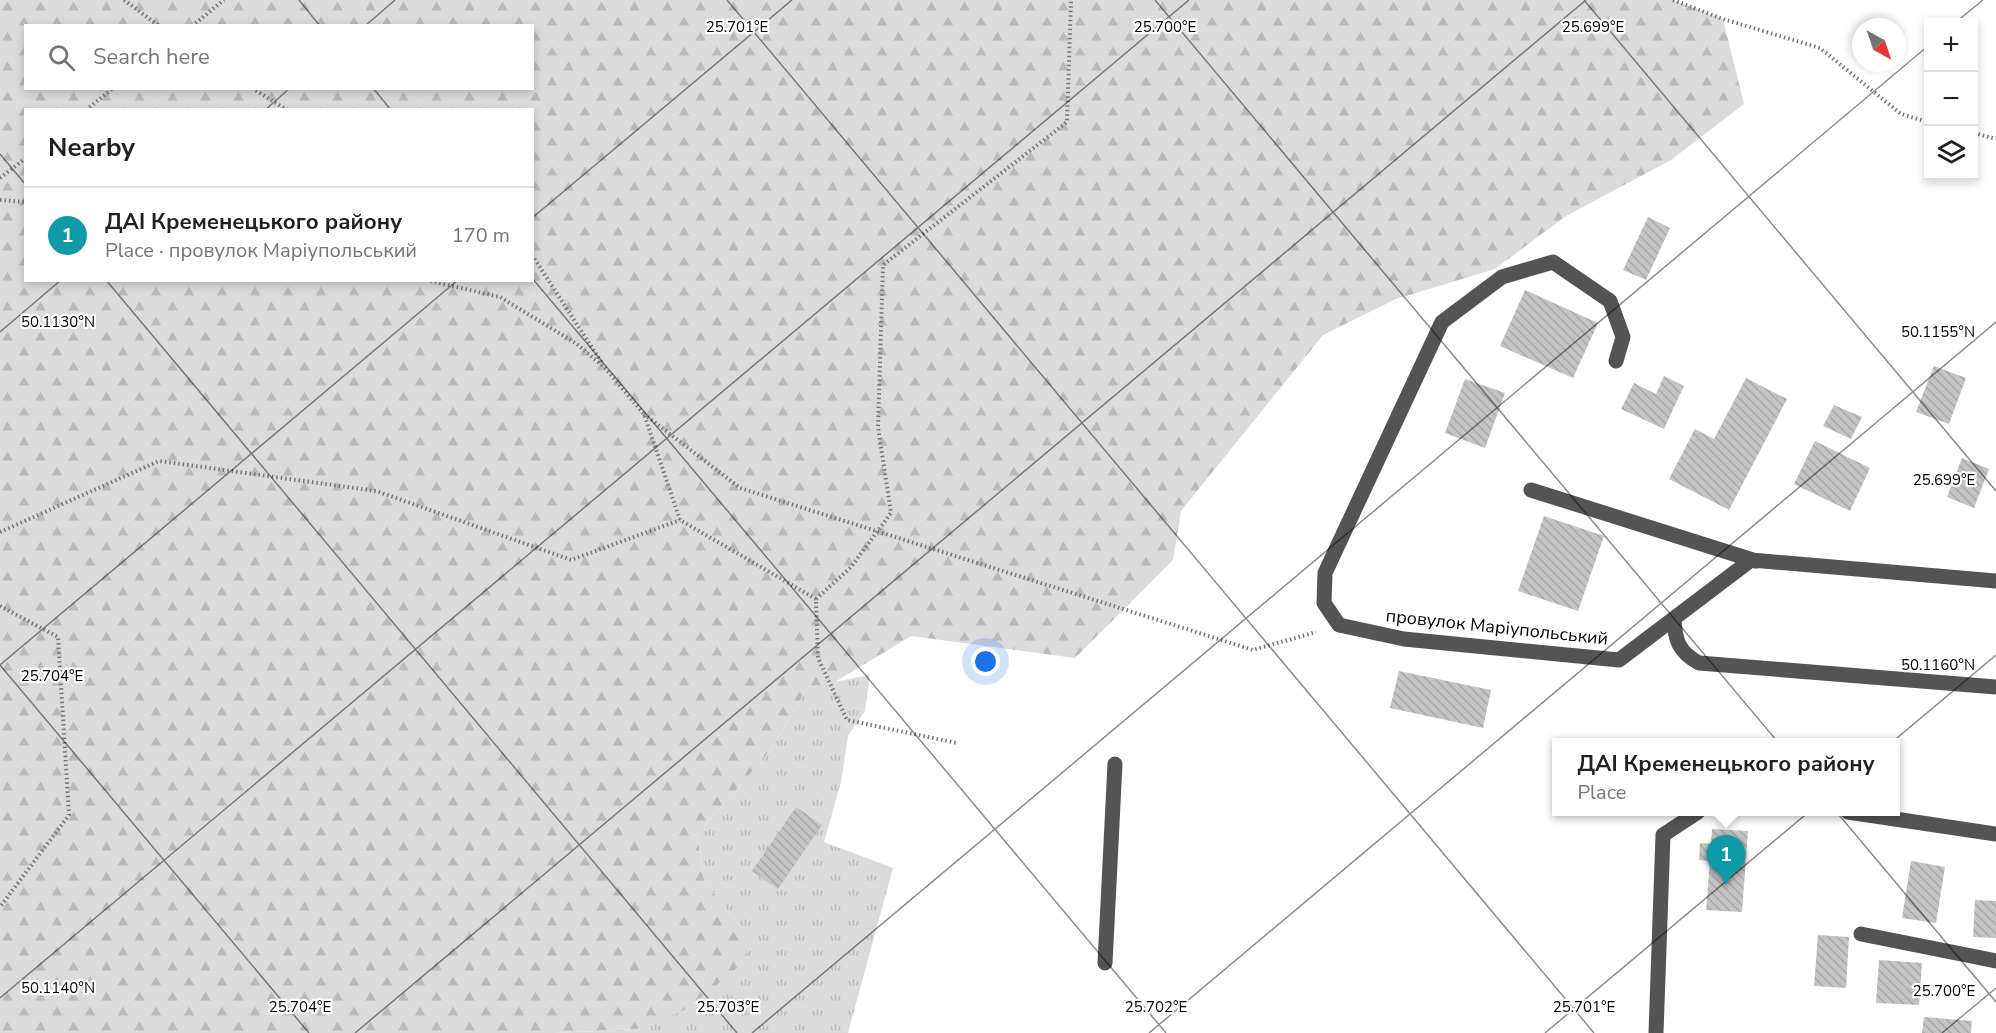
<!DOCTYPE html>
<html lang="en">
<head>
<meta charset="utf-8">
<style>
	:root { --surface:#fff; --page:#f2f2f2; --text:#202124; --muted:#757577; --line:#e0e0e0; --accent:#111827 }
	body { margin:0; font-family:"Nunito Sans",sans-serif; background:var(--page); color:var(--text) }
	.controls { position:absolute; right:18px; top:18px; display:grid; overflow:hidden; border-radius:0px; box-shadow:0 3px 9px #0003 }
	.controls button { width:54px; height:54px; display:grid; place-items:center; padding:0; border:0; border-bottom:2px solid var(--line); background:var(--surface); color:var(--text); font:30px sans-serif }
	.compass { position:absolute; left:1852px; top:18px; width:54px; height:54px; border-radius:50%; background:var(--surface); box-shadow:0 3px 9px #0003; rotate:140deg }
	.you { position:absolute; left:986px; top:662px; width:21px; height:21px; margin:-15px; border:4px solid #fff; border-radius:50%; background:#1a73e8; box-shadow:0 0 0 9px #1a73e833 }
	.badge { display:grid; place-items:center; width:39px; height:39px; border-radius:50%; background:var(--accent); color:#fff; font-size:20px; font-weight:700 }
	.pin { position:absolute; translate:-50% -50px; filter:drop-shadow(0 2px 3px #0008) }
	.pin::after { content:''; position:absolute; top:32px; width:21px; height:18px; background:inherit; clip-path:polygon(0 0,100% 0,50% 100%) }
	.popup { position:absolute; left:1552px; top:738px; width:348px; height:78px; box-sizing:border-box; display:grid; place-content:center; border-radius:0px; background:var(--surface); filter:drop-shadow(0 2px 4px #0005); font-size:20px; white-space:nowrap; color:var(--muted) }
	.popup b { font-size:22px; color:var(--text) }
	.popup::after { content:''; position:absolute; left:50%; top:100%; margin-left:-12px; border:12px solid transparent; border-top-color:var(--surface) }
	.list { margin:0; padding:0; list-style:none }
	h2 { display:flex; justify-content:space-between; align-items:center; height:78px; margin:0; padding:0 24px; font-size:26px }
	h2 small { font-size:20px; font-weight:400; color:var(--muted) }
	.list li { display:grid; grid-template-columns:39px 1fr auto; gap:18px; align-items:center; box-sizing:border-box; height:96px; padding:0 24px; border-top:2px solid var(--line) }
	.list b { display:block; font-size:22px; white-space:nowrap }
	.list p { margin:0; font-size:20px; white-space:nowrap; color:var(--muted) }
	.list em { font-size:20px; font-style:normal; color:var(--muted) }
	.icon { flex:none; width:33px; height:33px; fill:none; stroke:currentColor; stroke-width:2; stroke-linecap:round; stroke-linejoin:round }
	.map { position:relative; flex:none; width:1996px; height:1033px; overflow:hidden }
	.search { position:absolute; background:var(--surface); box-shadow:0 3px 9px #0003; left:24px; top:24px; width:510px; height:66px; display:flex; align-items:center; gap:15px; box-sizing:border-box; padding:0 21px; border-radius:0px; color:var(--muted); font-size:22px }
	.panel { position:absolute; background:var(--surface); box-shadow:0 3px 9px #0003; left:24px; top:108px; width:510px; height:174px; border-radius:0px }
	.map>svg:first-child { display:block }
</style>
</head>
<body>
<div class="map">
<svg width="1996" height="1033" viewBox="0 0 1996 1033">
	<defs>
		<pattern id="grass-tufts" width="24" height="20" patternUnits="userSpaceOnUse" patternTransform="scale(1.5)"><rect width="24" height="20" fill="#dbdbdb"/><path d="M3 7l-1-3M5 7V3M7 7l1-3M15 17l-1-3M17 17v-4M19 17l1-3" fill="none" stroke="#bababa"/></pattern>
		<pattern id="forest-firs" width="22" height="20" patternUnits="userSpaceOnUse" patternTransform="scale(1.5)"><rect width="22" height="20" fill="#dbdbdb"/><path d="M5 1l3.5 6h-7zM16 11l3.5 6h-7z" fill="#bababa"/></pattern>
		<pattern id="building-back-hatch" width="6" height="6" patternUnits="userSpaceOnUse" patternTransform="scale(1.5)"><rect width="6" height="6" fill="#c4c4c4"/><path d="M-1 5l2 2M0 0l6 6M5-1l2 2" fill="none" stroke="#a7a7a7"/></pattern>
	</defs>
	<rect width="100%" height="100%" fill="#fff"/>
	<path fill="url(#grass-tufts)" d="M870,675L865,711L848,736L841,782L824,842L893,868L848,1033H554L637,1029L687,1008L740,927L704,880L697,834L770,751L808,687Z"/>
	<path fill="url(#forest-firs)" fill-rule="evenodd" d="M0,0H1673L1723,19L1744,104L1671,160L1566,216L1495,269L1396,299L1323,335L1181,511L1173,560L1075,658L911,636L835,682L808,687L770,751L697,834L704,880L740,927L748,959L687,1009L637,1029L554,1033H0ZM26,26H532V88H26ZM26,110H532V280H26Z"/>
	<path fill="url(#building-back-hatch)" d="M1648,217L1670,228L1646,280L1623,270Z
		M1525,290L1598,323L1573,378L1500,346Z
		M1934,366L1966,378L1949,424L1916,412Z
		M1664,376L1684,386L1664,429L1621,409L1634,383L1656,394Z
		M1746,378L1787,399L1729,510L1669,479L1695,429L1714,439Z
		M1465,379L1505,393L1485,448L1445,433Z
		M1834,405L1862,417L1851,439L1823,426Z
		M1815,441L1870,468L1850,511L1794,484Z
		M1962,458L1989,469L1974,508L1947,497Z
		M1544,516L1604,536L1578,611L1518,591Z
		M1399,671L1491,690L1483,728L1390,708Z
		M796,807L822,825L778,889L752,871Z
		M1712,829L1748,831L1742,912L1706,910L1710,861L1699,860L1700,843L1711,844Z
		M1911,861L1945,867L1936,923L1902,918Z
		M1975,900L1996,901V938L1973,937Z
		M1818,935L1849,937L1846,988L1814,986Z
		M1879,960L1922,963L1919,1005L1876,1003Z
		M1924,1017L1972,1021L1971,1033H1922Z"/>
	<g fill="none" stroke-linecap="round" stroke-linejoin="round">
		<path stroke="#767676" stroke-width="4" stroke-dasharray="1.5 3" stroke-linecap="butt" d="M124,0L159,26
			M1673,0L1723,19L1820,48L1901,114L1928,122
			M192,26L224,0
			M252,88L287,110
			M86,110L113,88
			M1974,133L1996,139
			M0,178L26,158
			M0,200L26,202
			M532,255L602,363
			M426,280L500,297L577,344L605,368L644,414L680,520L816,599L818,658L847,720L957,743
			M644,414L740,488L1253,650L1316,632
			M0,532L159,461L376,491L571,560L680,520
			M816,599L851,567L891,513L878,427L883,265L1067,122L1071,0
			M0,606L58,637L69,815L0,907"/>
		<path stroke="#545454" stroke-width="15" d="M1616,361L1623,337L1610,301L1553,262L1502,277L1442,322L1325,573L1324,603L1339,625L1404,639L1619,660L1751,560L1996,581
			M1531,490L1756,561
			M1674,619C1675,641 1679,652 1699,663L1996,687
			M1848,812L1996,834
			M1861,934L1996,961
			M1105,963L1115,764
			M1656,1033L1663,835L1698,812"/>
	</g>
	<path fill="none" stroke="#000" stroke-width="1.5" stroke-opacity="0.45" d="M299,0L320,26M727,0L1594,1033M1155,0L1996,1002M1584,0L1996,491M1956,22L1983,0M365,26L395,0M373,88L391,110M265,110L290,88M0,154L26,185M532,218L792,0M532,278L1166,1033M106,280L737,1033M0,332L61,280M0,665L309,1033M0,665L458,280M0,998L1189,0M355,1033L1586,0M752,1033L1928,46M1149,1033L1996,322M1545,1033L1996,655M1942,1033L1996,988"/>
	<g text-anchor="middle" stroke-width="4.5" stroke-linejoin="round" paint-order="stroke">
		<g font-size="18" fill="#000" stroke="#fff">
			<text transform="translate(1497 627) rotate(6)" y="6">провулок Маріупольський</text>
		</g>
	</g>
	<g font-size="15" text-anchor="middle" fill="#000" stroke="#fff" stroke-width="4.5" stroke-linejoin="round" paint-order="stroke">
		<text x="737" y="32">25.701°E</text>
		<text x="1165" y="32">25.700°E</text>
		<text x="1593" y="32">25.699°E</text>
		<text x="58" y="327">50.1130°N</text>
		<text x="1938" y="337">50.1155°N</text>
		<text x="1944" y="485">25.699°E</text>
		<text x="1938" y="670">50.1160°N</text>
		<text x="52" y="681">25.704°E</text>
		<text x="58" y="993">50.1140°N</text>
		<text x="1944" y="996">25.700°E</text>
		<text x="300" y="1012">25.704°E</text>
		<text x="728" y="1012">25.703°E</text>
		<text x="1156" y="1012">25.702°E</text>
		<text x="1584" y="1012">25.701°E</text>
	</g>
</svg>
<div class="controls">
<button>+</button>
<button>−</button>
<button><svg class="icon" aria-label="layers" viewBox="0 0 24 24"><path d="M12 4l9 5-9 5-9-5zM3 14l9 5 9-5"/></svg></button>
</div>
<svg class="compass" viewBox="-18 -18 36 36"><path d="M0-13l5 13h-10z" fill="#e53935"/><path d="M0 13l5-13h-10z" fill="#757577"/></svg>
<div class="you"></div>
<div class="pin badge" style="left:1726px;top:885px;background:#0f9aa8">1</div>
<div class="popup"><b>ДАІ Кременецького району</b>Place</div>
<div class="search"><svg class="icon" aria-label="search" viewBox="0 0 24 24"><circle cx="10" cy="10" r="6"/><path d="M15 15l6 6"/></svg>Search here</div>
<section class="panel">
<h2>Nearby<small></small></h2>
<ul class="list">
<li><span class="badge" style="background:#0f9aa8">1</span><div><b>ДАІ Кременецького району</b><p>Place · провулок Маріупольський</p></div><em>170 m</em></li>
</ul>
</section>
</div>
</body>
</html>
